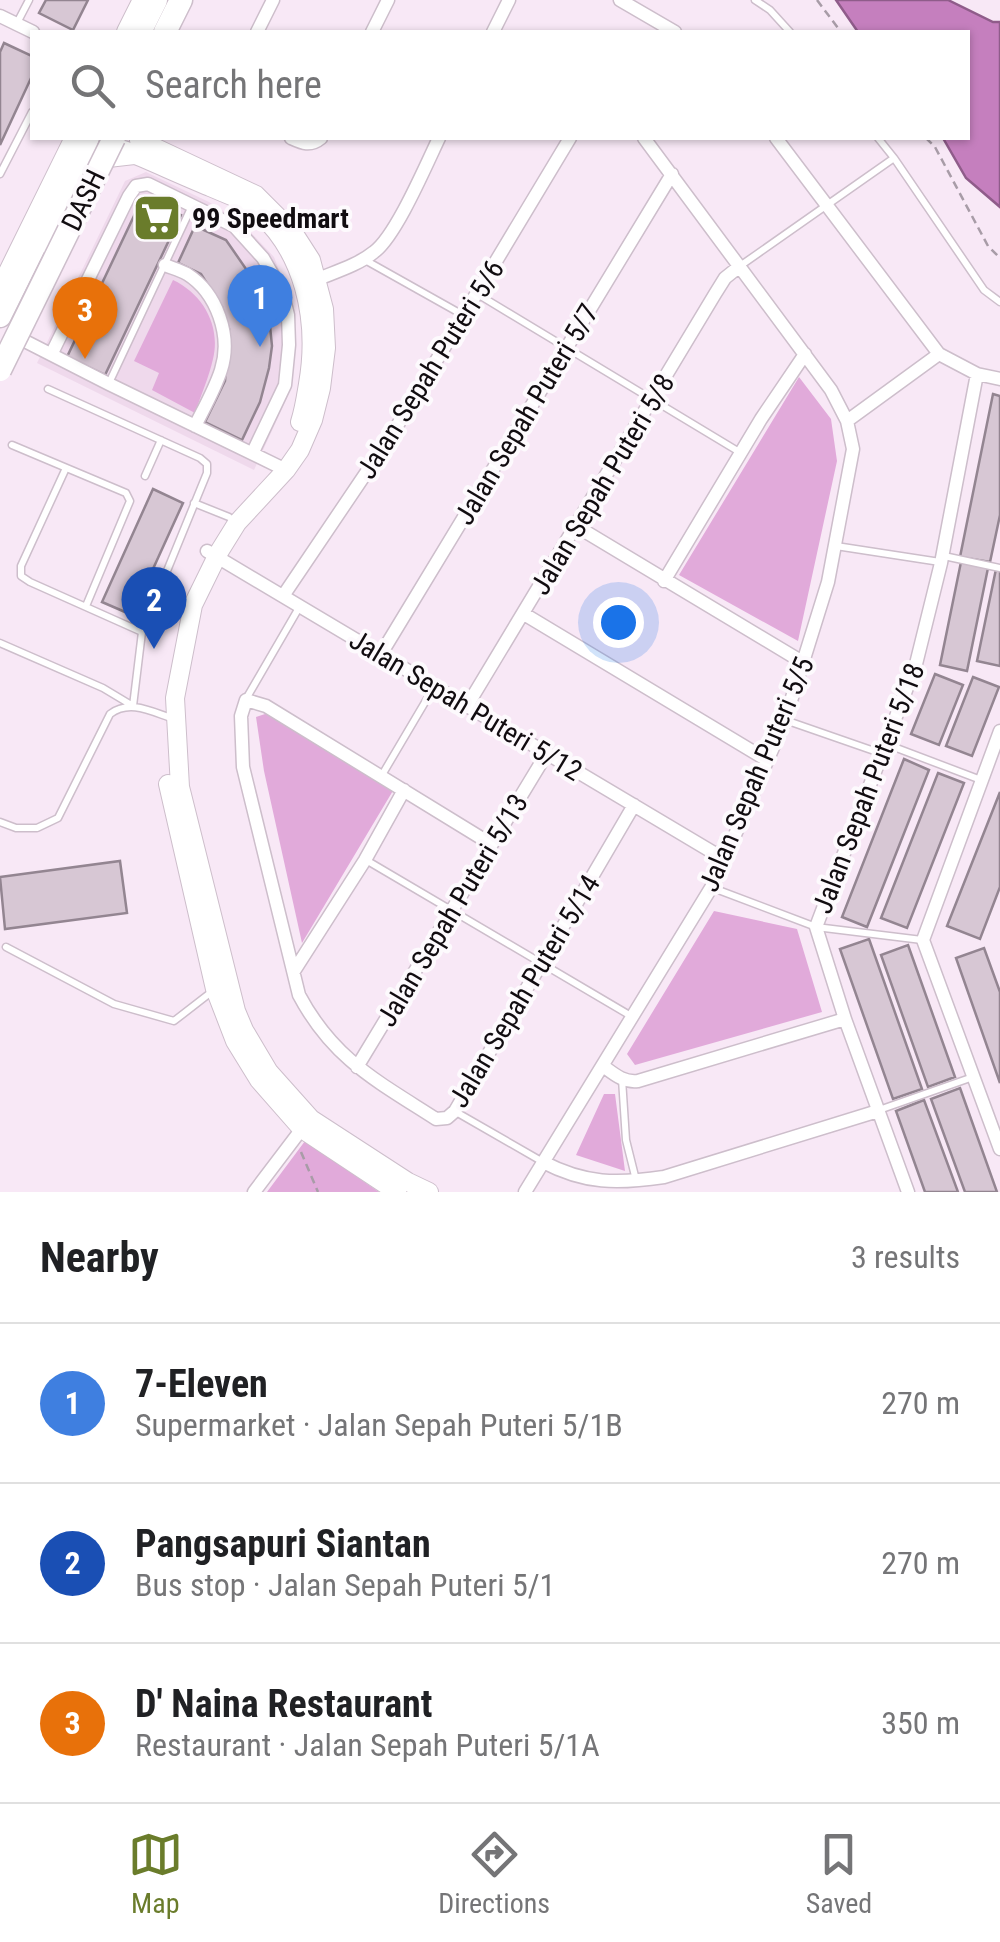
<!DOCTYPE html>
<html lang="en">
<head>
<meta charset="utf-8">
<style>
	:root { --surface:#fff; --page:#f6f6f6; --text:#202124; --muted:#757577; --line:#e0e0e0; --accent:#6a7c2b }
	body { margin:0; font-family:"Roboto Condensed",sans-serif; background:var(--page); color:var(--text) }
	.you { position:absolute; left:618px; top:622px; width:35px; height:35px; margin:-25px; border:8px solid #fff; border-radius:50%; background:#1a73e8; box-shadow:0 0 0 15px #1a73e833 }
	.badge { display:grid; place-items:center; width:65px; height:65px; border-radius:50%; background:var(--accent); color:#fff; font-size:32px; font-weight:700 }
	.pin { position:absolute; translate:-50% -82px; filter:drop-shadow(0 2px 5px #0008) }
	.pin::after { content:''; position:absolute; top:52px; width:35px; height:30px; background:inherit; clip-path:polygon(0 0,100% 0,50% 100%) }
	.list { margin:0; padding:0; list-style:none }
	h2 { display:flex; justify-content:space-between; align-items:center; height:130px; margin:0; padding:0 40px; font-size:42px }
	h2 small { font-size:32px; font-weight:400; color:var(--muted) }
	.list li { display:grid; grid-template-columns:65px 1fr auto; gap:30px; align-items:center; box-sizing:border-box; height:160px; padding:0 40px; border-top:2px solid var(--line) }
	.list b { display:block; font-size:38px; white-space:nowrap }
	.list p { margin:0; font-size:32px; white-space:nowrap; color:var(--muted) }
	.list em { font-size:32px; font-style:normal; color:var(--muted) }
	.icon { flex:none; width:55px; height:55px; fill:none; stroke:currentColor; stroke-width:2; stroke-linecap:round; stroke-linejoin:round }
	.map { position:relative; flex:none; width:1000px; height:1192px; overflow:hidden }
	.search { position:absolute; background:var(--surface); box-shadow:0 2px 8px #0004; left:30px; right:30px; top:30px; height:110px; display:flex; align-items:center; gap:25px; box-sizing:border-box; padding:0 35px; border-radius:0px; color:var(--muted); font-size:38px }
	.sheet { height:610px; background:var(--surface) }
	nav { display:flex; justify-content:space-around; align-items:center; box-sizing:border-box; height:140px; border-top:2px solid var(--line); background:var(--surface); font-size:28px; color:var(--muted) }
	nav a { display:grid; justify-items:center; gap:5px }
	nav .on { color:var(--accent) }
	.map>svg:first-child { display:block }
</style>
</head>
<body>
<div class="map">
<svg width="1000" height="1192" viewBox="0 0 1000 1192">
	<rect width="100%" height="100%" fill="#f8e8f6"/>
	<path fill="#efd9ec" d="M146,172L209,202L242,223L274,257L289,297L294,340L287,398L254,470L37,363L125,181Z"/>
	<path fill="#e1aada" d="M173,280C203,294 221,326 213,359C209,377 201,395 195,413L152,390L159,373L134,361Z
		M799,377L831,419L837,461L798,641L679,575Z
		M268,713L394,789L302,943L264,771L256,717Z
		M714,911L797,929L822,1012L635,1065L627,1054Z
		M604,1094H615L625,1171L576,1155Z
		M305,1141L379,1192H267Z"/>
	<path fill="#c57fbe" stroke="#8f5c8a" stroke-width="2.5" d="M836,0H948L993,22H1000V207L966,178L943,138H968V32H858Z"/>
	<path fill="#d7c7d4" stroke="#938591" stroke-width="2.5" d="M46,0H88L73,30L39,13Z
		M4,43L32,56V76L0,145V52Z
		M143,197L181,215L105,375L67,357Z
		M195,226L226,240L255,282L270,326L272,346L269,368L260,402L242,440L205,422L225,381L229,329L222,307L201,274L178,263Z
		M993,394L1000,396V515L990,562L960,557Z
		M153,489L183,503L132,615L102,602Z
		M961,562L988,568L967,671L940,665Z
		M996,569L1000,570V666L977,661Z
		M935,674L963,685L939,745L911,734Z
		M973,677L999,687L972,756L946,746Z
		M904,759L929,770L867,927L842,917Z
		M938,773L964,783L907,928L881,918Z
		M1000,792V887L980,939L947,926Z
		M120,861L127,913L5,929L0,877Z
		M869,939L922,1089L893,1099L840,949Z
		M908,945L955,1077L928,1087L881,955Z
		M984,948L1000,992V1083L956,958Z
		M960,1088L997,1192H965L931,1099Z
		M924,1100L958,1192H925L896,1111Z"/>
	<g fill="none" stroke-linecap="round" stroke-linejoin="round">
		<g stroke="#cdbecb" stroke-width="9">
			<path id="lane" d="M755,0L770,10L790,32
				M17,23L29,0
				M878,138L894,158L984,290L1000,302
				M0,174L32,112
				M365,260L463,315
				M740,266L894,158
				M479,295L741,453
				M109,383L192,206
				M12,445L126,493L130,501L86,606
				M66,468L21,566V576L30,582L142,632
				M145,476L161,440
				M194,503L229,517
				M836,546L940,562
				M944,556L1000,568
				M0,643L103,688L133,706L142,632L207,473V464L200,458L48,389
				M246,699L300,606
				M785,720L880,753
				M886,744L981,780
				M382,775L434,687
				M0,822L16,828H37L58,818L110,714C130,699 152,712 174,719
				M366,860L631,1016
				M713,888L816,927L922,940
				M6,947L114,1004L174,1021L214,990
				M622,1079L626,1140L636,1180
				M879,1110L973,1077
				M456,1112L543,1162"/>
		</g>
		<g stroke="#cdbecb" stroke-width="15">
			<path id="street" d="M620,0L675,32
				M0,16L33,32
				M257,32L273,0
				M372,32L388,0
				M493,32L509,0
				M291,138C302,143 310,147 321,138
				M776,138L939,354L977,374L1000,379
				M165,265C172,268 180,270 187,274C217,293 232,336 221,370C215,389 204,408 195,426
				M311,282C331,273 357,266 374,252C396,236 426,165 439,138
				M15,336L109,384L286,470
				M52,353L129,196L136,186L148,184L234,226L263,258L282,291L288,315L289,345L285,385L253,452
				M847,421L939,354
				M576,526L804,663
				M207,551L724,859
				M664,581L761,419L805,354
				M283,596L391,436L570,138
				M524,614L767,760
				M381,654L672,174
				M467,706L715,294L725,278L740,266
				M1000,731L923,940L1000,1149
				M491,844L266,706L246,700L241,716L243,767L299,995C333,1059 377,1081 436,1119L447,1118L455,1111L634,805
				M294,971L365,860L404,790
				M603,1066C614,1074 624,1083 638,1081L845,1019
				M357,1067L547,753
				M543,1162C585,1184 617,1184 664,1177L878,1111
				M254,1192L307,1122
				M525,1192L714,883L785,720L828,582L853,449L847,421L831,390L644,138
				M908,1192L845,1019L816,927L916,664L941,563L977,374"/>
		</g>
		<g stroke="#cdbecb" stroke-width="20">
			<path id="secondary" d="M139,140L256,195L293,232L311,260L324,309L326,348L321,388L313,420L300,450L286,470L237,523L219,552L193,605L175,698L180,787L236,1011L244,1030L269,1072L311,1119L408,1182L429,1192
				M124,150C153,162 181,175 210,187C223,193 240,198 252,207C305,249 319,321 308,384C306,396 304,410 300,422
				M168,784L215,989L235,1041L259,1080L302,1129L397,1192"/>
		</g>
		<g stroke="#cdbecb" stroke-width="22">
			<path id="primary" d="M127,32L143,0
				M141,138L149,145
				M96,169L108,157L134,154
				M50,244L94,153
				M0,290L75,138"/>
		</g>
		<g stroke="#cdbecb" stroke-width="25">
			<path id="highway" d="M140,32L156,0
				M165,32L181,0
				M0,316L88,138"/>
		</g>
		<path stroke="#a89ca7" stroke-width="2.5" stroke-dasharray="8 5" stroke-linecap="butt" d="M817,0L841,32
			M926,138L935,147L988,246L1000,258
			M301,1152L318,1192"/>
		<use href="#lane" stroke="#fff" stroke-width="6"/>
		<use href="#street" stroke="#fff" stroke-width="12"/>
		<use href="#secondary" stroke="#fff" stroke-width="18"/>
		<use href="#primary" stroke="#fff" stroke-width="20"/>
		<use href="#highway" stroke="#fff" stroke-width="22"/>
		<g stroke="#cdbecb" stroke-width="25" stroke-linecap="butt">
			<path id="highway-bridge" d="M0,370L114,138"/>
		</g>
		<use href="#highway-bridge" stroke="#fff" stroke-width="22"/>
	</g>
	<defs>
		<g id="supermarket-square" transform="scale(2.5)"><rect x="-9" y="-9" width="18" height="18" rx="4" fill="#6a7c2b" stroke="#fdfafd"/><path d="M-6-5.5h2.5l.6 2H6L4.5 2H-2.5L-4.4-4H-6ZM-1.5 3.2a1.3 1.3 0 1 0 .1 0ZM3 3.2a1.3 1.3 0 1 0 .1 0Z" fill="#fff"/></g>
	</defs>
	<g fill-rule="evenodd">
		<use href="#supermarket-square" x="157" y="218"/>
	</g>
	<g text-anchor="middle" stroke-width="8" stroke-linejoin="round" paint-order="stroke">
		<g font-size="28" fill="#110c10" stroke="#fdfafd">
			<text transform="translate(83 200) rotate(-64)" y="10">DASH</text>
			<text transform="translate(430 369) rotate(-58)" y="10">Jalan Sepah Puteri 5/6</text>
			<text transform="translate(526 414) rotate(-59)" y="10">Jalan Sepah Puteri 5/7</text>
			<text transform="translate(602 484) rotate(-59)" y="10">Jalan Sepah Puteri 5/8</text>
			<text transform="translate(466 705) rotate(31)" y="10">Jalan Sepah Puteri 5/12</text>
			<text transform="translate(756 774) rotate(-67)" y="10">Jalan Sepah Puteri 5/5</text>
			<text transform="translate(868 788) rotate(-69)" y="10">Jalan Sepah Puteri 5/18</text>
			<text transform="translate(452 910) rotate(-59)" y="10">Jalan Sepah Puteri 5/13</text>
			<text transform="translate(524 991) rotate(-59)" y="10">Jalan Sepah Puteri 5/14</text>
		</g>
		<g font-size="28" font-weight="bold" fill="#110c10" stroke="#fdfafd" text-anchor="start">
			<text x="192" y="228">99 Speedmart</text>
		</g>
	</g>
</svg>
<div class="you"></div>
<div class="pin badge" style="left:260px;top:347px;background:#3f7fe0">1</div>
<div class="pin badge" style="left:154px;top:649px;background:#1a4fb4">2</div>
<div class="pin badge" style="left:85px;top:359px;background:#e8710a">3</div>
<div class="search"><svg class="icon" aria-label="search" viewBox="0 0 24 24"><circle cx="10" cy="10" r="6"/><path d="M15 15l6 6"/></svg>Search here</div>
</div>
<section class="sheet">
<h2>Nearby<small>3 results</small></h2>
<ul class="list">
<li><span class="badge" style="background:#3f7fe0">1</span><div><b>7-Eleven</b><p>Supermarket · Jalan Sepah Puteri 5/1B</p></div><em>270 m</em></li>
<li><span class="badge" style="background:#1a4fb4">2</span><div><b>Pangsapuri Siantan</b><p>Bus stop · Jalan Sepah Puteri 5/1</p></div><em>270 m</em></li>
<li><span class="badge" style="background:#e8710a">3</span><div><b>D' Naina Restaurant</b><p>Restaurant · Jalan Sepah Puteri 5/1A</p></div><em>350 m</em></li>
</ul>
</section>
<nav>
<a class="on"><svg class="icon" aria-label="map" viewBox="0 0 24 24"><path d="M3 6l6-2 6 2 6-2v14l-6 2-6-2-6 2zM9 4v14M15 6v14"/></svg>Map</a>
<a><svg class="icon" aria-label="directions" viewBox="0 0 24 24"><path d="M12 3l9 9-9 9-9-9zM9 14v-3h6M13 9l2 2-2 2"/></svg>Directions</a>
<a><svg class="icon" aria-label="saved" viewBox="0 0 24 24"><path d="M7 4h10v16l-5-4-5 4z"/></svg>Saved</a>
</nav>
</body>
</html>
